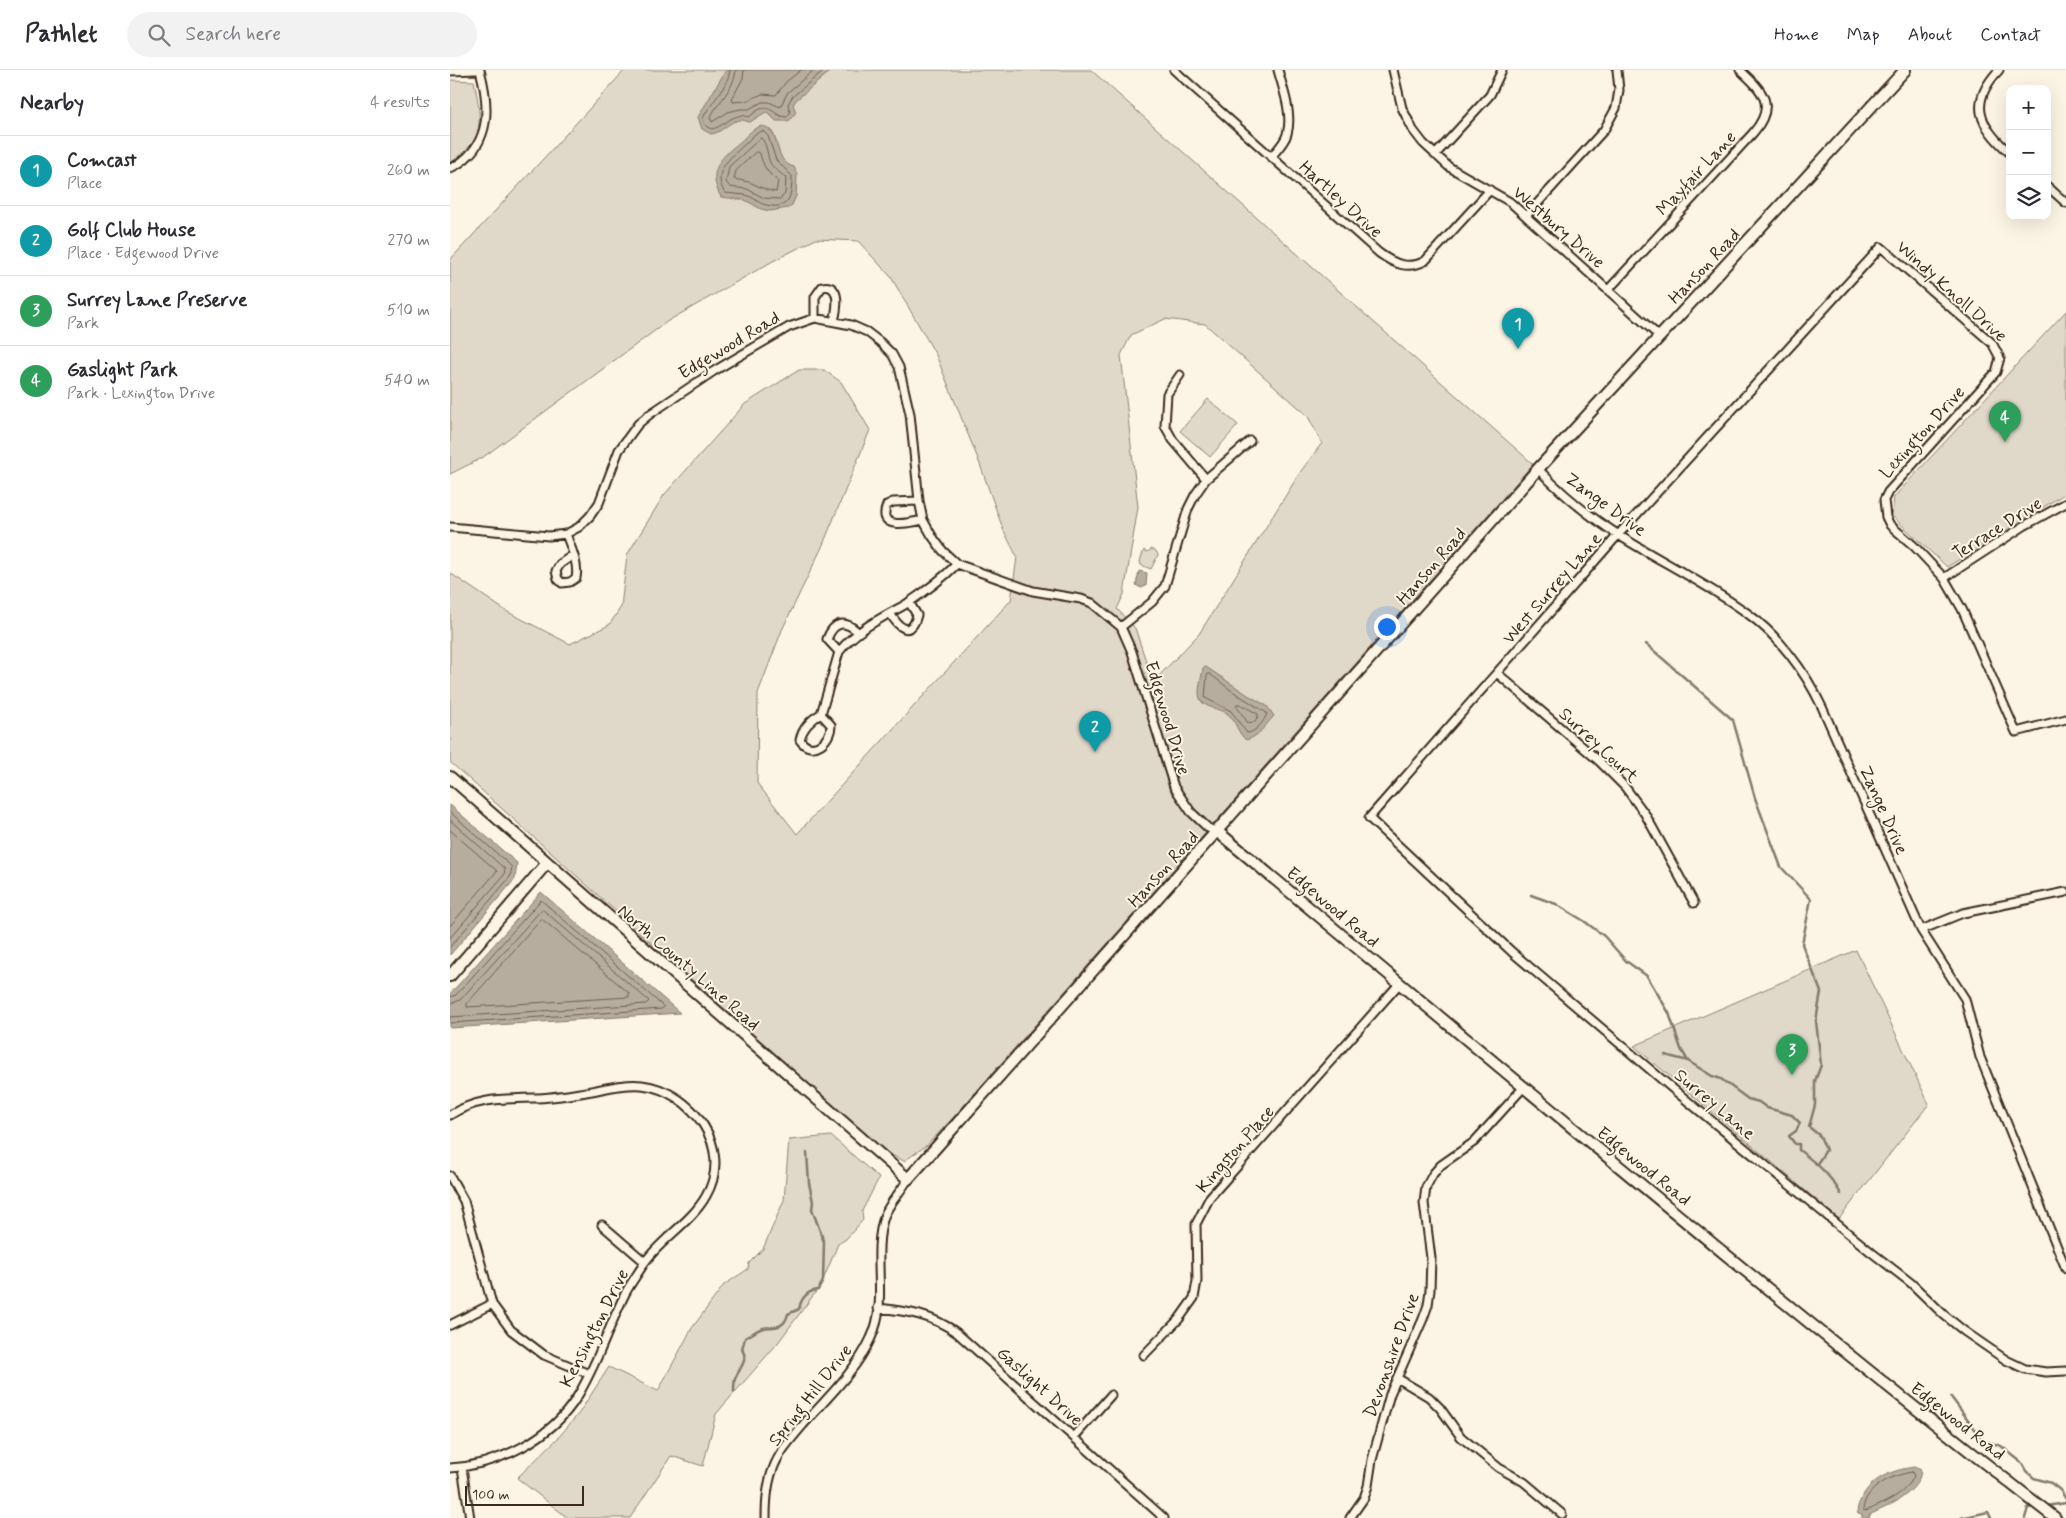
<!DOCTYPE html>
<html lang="en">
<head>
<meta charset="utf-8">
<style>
	:root { --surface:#fff; --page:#f2f2f3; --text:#2b2b33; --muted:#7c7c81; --line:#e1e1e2; --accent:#1f6fb2 }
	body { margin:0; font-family:Mynerve,sans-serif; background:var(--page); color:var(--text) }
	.controls { position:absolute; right:15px; top:15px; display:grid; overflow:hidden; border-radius:10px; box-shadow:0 5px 20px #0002 }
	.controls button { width:45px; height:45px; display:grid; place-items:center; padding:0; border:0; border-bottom:1px solid var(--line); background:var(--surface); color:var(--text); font:25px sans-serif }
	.scale { position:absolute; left:15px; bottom:12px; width:119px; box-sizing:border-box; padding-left:5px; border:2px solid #3b2a1e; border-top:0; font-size:14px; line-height:18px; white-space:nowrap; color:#3b2a1e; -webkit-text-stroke:4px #fcf5e5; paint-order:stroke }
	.you { position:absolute; left:936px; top:556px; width:18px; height:18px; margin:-12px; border:4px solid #fff; border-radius:50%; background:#1a73e8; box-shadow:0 0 0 8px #1a73e833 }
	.badge { display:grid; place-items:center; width:32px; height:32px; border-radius:50%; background:var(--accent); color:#fff; font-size:16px; font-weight:700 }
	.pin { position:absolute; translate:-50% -41px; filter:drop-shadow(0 1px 2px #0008) }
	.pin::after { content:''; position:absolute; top:26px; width:18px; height:15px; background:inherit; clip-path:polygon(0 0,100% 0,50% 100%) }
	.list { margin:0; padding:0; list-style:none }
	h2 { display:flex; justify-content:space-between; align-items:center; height:65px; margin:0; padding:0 20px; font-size:21px }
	h2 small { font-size:16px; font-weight:400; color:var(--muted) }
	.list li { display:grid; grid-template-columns:32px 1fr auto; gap:15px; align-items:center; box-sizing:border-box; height:70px; padding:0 20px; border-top:1px solid var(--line) }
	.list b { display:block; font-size:19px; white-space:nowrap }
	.list p { margin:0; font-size:16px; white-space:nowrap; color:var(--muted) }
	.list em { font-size:16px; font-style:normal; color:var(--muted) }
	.icon { flex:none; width:28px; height:28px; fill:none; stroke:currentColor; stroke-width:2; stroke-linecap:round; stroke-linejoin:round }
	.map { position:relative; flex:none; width:1616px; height:1448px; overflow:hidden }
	header { display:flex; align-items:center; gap:30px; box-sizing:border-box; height:70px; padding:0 25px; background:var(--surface); border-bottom:1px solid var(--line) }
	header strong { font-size:24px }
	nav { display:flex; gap:28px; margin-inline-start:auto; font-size:18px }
	.search { width:350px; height:45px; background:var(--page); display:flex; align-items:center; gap:12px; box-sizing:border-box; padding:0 18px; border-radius:28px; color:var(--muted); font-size:19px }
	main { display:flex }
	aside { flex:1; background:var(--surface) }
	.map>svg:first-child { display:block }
</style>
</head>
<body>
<header>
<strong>Pathlet</strong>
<div class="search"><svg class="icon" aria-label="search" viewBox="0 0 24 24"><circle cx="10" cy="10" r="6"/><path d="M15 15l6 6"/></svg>Search here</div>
<nav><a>Home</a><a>Map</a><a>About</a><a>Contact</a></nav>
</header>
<main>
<aside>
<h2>Nearby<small>4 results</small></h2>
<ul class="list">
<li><span class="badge" style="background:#0f9aa8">1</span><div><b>Comcast</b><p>Place</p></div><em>260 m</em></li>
<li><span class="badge" style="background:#0f9aa8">2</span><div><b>Golf Club House</b><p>Place · Edgewood Drive</p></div><em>270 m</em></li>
<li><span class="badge" style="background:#2e9e5b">3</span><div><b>Surrey Lane Preserve</b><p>Park</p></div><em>510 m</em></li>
<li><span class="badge" style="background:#2e9e5b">4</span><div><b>Gaslight Park</b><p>Park · Lexington Drive</p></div><em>540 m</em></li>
</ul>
</aside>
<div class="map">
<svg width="1616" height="1448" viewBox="0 0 1616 1448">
	<rect width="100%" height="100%" fill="#fcf5e5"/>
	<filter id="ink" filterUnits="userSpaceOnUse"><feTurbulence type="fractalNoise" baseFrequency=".02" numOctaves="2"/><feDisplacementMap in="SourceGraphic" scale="10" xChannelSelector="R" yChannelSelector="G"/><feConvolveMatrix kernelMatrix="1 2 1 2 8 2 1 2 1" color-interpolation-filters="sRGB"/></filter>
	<g filter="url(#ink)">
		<path fill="#e0d8c8" stroke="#8e8173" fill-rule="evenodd" d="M175,0H641L1083,394L500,1051L476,1076L454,1091L439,1084L369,1024L0,692V503L56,541L120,574L159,555L171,537L177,485L214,425L295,334L349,300H374L391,312L420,360L372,477L332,560L308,623L307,713L347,764L561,530L567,487L553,459L528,389L486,285L441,207L408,171L366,169L323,191L218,251L32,388L0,404V190ZM715,249L755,254L857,345L872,373L851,401L749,564L703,612L685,558L667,539L674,524L688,437L671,285L681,265Z
			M0,10L24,11C31,43 37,77 0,93Z
			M1616,241V423L1497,497L1442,446L1444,427Z
			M758,329L788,355L760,387L730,361Z
			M702,479L706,481L708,485L701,499L691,495L690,491L694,480L697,482Z
			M1406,880L1479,1034L1389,1149L1184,976Z
			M381,1066L429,1108L412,1141L413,1150L396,1169L388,1174L371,1215L327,1274L266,1344L253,1396L221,1386L180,1448H118L67,1408L108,1368L129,1343L159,1297L208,1321L242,1258L274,1215L298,1199L299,1193L313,1179L334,1130L339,1070Z"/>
		<path fill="#b7ad9e" stroke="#85796b" d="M276,0H382L346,30L343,35L346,42L339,51H326L317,42L314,43L300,52C297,52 295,50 292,50C280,49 273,63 261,64L252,59L248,47Z
			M312,56C333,59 321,91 344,97L347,104L346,126L342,135L338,138L320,141L311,139L295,130L271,127C256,101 271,87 290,72C298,65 302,58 312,56Z
			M689,501L697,503L696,516L691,518L686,515Z
			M756,597L798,625L817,636L824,646C815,655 809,667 796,670C788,664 786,651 778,644C771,639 763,639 756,635C743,629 752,609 753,598Z
			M0,735L67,793L65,809L0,885Z
			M91,822L230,943L0,958V924Z
			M1464,1397L1471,1400C1470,1423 1437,1437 1419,1445L1420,1448H1412V1445L1408,1444C1406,1438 1409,1434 1411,1429C1421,1408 1442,1400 1464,1397Z"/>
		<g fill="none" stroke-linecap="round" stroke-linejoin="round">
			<path stroke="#6d5e51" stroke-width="1" d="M280,0C278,18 261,32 253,48L255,55L262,59C276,56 283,41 299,47C303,44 306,41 310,39C321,34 326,48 337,47L340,43L338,34L342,27L374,0
				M286,0C285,18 267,33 260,48L262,52L278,42L290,39H299L312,32H319L330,37L338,22L364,0
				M294,0L293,8L282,29L283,32L296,31L312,24L326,25L336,12L351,0
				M313,61L318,66L326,90L342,106C342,127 339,142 313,134C307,132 302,126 295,125C288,124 282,124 275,123C261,102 280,88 294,75C301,69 304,62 313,61Z
				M311,68C317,74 317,83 319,90C322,99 330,102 336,108L335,124L330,129L314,128L297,119L280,117L276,112L279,97Z
				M306,82L310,83C313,96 317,103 328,111L326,122L317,120L299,112L284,109L286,101Z
				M760,604L782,621L817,643C815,651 805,663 797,663L781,641L755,628L757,605Z
				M787,634H790L808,644V647L804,652L798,653L787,637Z
				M0,742L62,797L60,807L0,877
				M0,750L55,799L54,805L0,868
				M0,760L47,801L0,856
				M92,849L179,923V927L17,937V934Z
				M0,927L6,925L91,830L214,937L212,939L0,953
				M0,934L10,930L92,839L199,931L196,934L0,947
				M1462,1402L1464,1406C1456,1424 1434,1433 1416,1441L1413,1440C1415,1417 1442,1405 1462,1402Z"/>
			<path stroke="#85796b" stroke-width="2.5" d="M1196,574L1283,650L1305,728L1331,797L1361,829L1352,874L1371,922L1366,951L1371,995L1365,1011V1035L1359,1057L1370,1066L1376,1080L1367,1094
				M1081,825L1106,834L1134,851L1154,866L1176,891L1197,906L1219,943L1231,979L1238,991L1262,1006L1271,1009L1298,1029L1309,1032L1317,1038L1342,1045L1350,1053L1346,1061L1339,1066L1345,1074H1349V1080C1368,1095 1379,1103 1391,1124
				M1215,985L1238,991
				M284,1322C284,1318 284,1313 285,1309C289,1298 299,1291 292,1279L295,1268C299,1266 308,1259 313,1258C324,1256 334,1260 338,1244L349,1239C351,1229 357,1221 368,1220L373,1211L374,1172L362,1139L363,1132L359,1113L357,1083
				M1501,1327L1534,1371L1551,1376L1571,1392L1576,1401L1584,1408L1601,1413L1610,1420L1616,1429
				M1596,1436L1616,1433
				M1511,1448L1538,1442L1541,1448
				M1575,1448L1578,1438L1585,1437"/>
			<g stroke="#3b2a1e" stroke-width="11">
				<path id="street" d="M724,0L929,183C944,194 958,200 975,191L1040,120
					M943,0L952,38L963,60L973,73L999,97L1060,132L1210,267
					M1549,0C1518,33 1529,56 1560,83
					M0,1L26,0
					M985,85L1040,25L1052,0
					M821,87C827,80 835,72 837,64C843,45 833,19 828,0
					M0,98C7,96 11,92 16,88C42,65 38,30 30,0
					M1597,116L1616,133
					M1076,146L1154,60L1166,38L1169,20L1167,0
					M1158,220L1303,63C1327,35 1313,21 1290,0
					M365,248V227L372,217C392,213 387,239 384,251
					M730,305L717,324L715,356L723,370L756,409
					M1088,399C1113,425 1140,447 1170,466C1212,492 1257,514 1297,543C1329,566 1355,601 1372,637L1471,860L1515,929L1530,987L1616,1199
					M469,431L443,432L437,435C426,461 459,453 473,450
					M0,457L99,466L116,464L129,457L140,446L149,433L169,380L188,354L200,344L264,301L339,257L365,248L401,255L417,262L430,272L442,284L449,297L460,344L469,431L473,450L482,466L493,481L507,494L583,521L631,529L642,533L671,557L682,582L724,717L741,742L758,758L768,762
					M116,464C121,478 129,494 126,508L120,512L112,513L108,509L106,501L110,494L123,485
					M1494,508L1574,456L1616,433
					M440,543C448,557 461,569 467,545L459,532
					M671,557L702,532L715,516L738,439L745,425L756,409L800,371
					M389,582L377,569C384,551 395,550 408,562
					M1047,603L1149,691L1175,717L1195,744L1244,833
					M371,644L381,655C381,671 362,687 350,670C352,659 361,649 371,644L389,582C406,559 434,547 458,533C476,521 492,509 507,494
					M1616,649L1566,662L1512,539L1494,508L1464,476L1440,455L1436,447L1434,430L1438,422L1546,302L1550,288L1542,273L1431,177L1168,465L919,748L1062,882L1223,1019L1421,1182L1461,1213L1493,1244L1514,1261L1556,1290L1575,1299L1596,1302L1616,1301
					M1471,860L1513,843L1616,822
					M0,1045C27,1028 52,1029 83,1028C101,1028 118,1025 136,1022C154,1019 173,1013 192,1015C242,1021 284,1078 256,1126C241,1153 208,1171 193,1195C187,1205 180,1214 175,1224C158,1258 147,1295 127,1327C101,1369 48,1395 0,1398
					M0,1106L14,1131L42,1234L61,1260L94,1285L139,1304
					M152,1155L195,1192
					M428,1238C457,1241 483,1245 507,1263L714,1448
					M0,1255L42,1234
					M694,1285L729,1249L744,1228L747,1211L746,1154L760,1127L950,913
					M947,1308L979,1327L990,1338L1011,1367L1049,1398L1074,1412L1112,1444
					M624,1367L661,1325
					M12,1398L20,1448
					M316,1448C316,1432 317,1414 323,1399C329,1382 342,1368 353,1355C377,1328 406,1301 421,1268C439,1231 421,1186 434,1147C438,1134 451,1122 458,1109
					M900,1448L914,1428L918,1416L922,1390L940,1324L973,1249L978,1235L980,1220L981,1188L974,1133L976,1117L983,1104L991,1095L1024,1072L1073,1018"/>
			</g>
			<g stroke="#3b2a1e" stroke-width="14">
				<path id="secondary" d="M0,707L458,1109L1088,399L1455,0
					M768,762C1045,992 1320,1227 1605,1448
					M0,906L97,793"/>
			</g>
			<use href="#street" stroke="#fcf5e5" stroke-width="7"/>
			<use href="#secondary" stroke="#fcf5e5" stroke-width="10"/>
		</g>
	</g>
	<g text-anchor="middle" stroke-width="4" stroke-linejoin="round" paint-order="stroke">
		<g font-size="18" fill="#3b2a1e" stroke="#fcf5e5">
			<text transform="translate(1246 103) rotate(-47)" y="6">Mayfair Lane</text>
			<text transform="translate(891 129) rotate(42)" y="6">Hartley Drive</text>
			<text transform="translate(1109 157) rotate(41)" y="6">Westbury Drive</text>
			<text transform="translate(1254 196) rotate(-47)" y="6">Hanson Road</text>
			<text transform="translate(1502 221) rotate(42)" y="6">Windy Knoll Drive</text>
			<text transform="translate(279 275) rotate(-31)" y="6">Edgewood Road</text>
			<text transform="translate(1472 362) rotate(-48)" y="6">Lexington Drive</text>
			<text transform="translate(1156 434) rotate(36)" y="6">Zange Drive</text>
			<text transform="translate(1547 458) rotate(-32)" y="6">Terrace Drive</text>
			<text transform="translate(981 496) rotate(-49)" y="6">Hanson Road</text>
			<text transform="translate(1102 518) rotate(-49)" y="6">West Surrey Lane</text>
			<text transform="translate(718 648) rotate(73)" y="6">Edgewood Drive</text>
			<text transform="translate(1149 675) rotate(43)" y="6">Surrey Court</text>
			<text transform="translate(1434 740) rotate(66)" y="6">Zange Drive</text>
			<text transform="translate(713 799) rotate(-48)" y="6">Hanson Road</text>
			<text transform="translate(883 837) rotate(40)" y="6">Edgewood Road</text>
			<text transform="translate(239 897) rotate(41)" y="6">North County Line Road</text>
			<text transform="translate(1265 1034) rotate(40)" y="6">Surrey Lane</text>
			<text transform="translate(785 1079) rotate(-49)" y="6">Kingston Place</text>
			<text transform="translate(1194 1096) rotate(39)" y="6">Edgewood Road</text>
			<text transform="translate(144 1258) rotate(-63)" y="6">Kensington Drive</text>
			<text transform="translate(941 1285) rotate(-70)" y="6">Devonshire Drive</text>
			<text transform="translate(590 1316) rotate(42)" y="6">Gaslight Drive</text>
			<text transform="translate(360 1325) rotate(-52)" y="6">Spring Hill Drive</text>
			<text transform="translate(1508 1351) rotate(38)" y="6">Edgewood Road</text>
		</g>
	</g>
</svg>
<div class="controls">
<button>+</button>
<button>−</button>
<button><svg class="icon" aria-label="layers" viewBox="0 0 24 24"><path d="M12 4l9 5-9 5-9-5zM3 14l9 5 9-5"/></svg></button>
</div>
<div class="scale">100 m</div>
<div class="you"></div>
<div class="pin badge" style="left:1068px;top:279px;background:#0f9aa8">1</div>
<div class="pin badge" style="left:645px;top:682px;background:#0f9aa8">2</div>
<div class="pin badge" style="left:1342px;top:1005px;background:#2e9e5b">3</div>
<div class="pin badge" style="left:1555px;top:372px;background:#2e9e5b">4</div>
</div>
</main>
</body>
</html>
